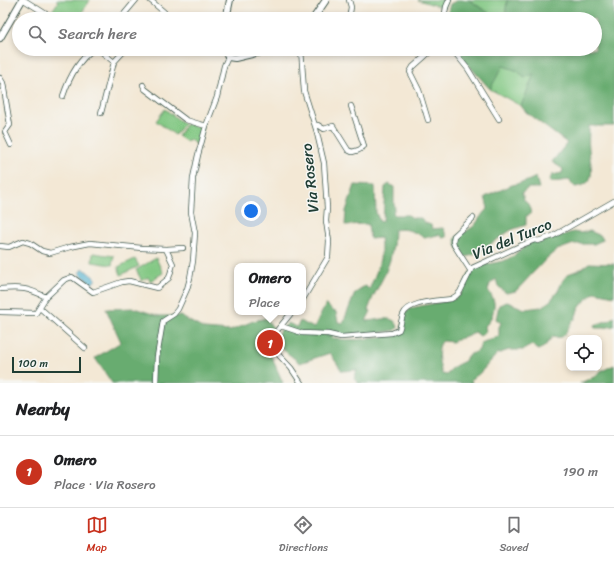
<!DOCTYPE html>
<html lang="en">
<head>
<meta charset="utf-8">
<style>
	:root { --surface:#fff; --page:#f6f6f6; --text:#202124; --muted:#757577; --line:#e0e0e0; --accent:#c8321e }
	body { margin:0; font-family:Sriracha,sans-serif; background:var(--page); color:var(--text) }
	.controls { position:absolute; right:12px; bottom:12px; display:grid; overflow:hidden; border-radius:8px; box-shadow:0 2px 6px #0003 }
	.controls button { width:36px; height:36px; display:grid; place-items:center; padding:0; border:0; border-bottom:1px solid var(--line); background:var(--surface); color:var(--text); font:20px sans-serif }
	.scale { position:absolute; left:12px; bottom:10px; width:69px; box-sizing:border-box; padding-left:4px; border:2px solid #1f3d34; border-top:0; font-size:11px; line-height:14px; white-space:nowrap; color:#1f3d34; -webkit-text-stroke:3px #f6f6f2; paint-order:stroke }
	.you { position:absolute; left:251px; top:211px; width:14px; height:14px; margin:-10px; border:3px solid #fff; border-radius:50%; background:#1a73e8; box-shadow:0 0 0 6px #1a73e833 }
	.badge { display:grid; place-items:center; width:26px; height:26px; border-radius:50%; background:var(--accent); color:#fff; font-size:13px; font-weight:700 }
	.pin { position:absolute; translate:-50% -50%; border:2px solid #fff; box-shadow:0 1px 4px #0006 }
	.popup { position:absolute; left:234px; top:263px; width:72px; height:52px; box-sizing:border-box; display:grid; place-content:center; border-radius:8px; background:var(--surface); filter:drop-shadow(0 1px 3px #0005); font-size:13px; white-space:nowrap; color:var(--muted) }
	.popup b { font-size:15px; color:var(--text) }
	.popup::after { content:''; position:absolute; left:50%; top:100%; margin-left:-8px; border:8px solid transparent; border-top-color:var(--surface) }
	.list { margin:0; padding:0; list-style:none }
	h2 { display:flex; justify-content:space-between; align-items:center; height:52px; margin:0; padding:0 16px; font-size:17px }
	h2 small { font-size:13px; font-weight:400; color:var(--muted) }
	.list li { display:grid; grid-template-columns:26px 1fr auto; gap:12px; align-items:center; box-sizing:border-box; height:72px; padding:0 16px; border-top:1px solid var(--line) }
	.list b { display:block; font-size:15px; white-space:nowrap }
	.list p { margin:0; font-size:13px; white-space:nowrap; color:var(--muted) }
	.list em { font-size:13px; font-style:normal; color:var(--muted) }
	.icon { flex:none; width:22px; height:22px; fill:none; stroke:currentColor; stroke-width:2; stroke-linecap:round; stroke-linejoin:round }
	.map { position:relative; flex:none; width:614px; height:383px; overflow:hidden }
	.search { position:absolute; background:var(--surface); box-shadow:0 2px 6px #0003; left:12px; right:12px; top:12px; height:44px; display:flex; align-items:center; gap:10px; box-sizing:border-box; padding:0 14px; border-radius:22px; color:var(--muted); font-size:15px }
	.sheet { height:124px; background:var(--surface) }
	nav { display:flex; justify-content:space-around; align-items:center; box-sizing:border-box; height:56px; border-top:1px solid var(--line); background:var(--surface); font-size:11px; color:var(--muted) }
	nav a { display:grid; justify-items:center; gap:2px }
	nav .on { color:var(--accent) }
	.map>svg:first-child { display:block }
</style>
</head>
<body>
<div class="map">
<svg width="614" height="383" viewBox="0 0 614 383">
	<rect width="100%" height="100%" fill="#f6f6f2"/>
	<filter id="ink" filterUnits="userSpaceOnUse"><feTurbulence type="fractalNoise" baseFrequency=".025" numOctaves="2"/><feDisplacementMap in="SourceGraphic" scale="8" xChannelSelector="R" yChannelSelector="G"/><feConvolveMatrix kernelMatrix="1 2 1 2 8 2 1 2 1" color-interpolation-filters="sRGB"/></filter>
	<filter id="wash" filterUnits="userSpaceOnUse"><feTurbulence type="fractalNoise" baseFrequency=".012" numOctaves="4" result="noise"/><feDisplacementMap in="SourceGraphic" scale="16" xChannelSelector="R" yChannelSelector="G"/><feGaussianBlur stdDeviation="0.9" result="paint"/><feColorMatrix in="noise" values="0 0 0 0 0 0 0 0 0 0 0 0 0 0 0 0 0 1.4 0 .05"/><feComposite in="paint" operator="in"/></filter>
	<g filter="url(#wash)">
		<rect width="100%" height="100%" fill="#f3e8d5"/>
		<path fill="#81c782" stroke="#50825b" d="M56,0H90L79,17L77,16L75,19H58L50,14L58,2Z
			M418,0H447L444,8Z
			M469,0H507L505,19H498Z
			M502,65L518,71L535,74L521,106L490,89Z
			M165,109L184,124L175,135L156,121Z
			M186,124L203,128L198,146L189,139L187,142L178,136Z
			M93,253L114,256L112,265L92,262Z
			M156,258L163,273L150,281L148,277L142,281L136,270Z
			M135,259L139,266L121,275L118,267Z"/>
		<path fill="#68ac70" stroke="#447452" d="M458,0H469L498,19H446L450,4Z
			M507,0H614V126H589C589,134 588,142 589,149C590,165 599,185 575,187L569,180L553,182L549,181L552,175L562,173L563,169L552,162L567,143L527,113L521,106L534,74L524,78L518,71L503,66L490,89L454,49H595V19H505Z
			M536,177L539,188H528L522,193L524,200L529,205L531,214L526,216V225L511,230L476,254L466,257C460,252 455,247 455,238C461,233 468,231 474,226C479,220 482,213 488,208L485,197L512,185L525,182Z
			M389,184L394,187V205L395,207L393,212L394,215H408L413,218H421L425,223L431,225L432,229L443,228L447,237L443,238L439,235C434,235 427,239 422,236C412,231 406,228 394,230L393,246L390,260L385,274L373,297L368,310L371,311L366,321C376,321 396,313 398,328L396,330L373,334L326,336C344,343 384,339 401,331L405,313L411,308L451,300C468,295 462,279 473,269C478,265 498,263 506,260C518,255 523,246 534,241L537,243L573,232L580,233L590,231L601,236L603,240L594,244H574L557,250L547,258L516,291L506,293L498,286L496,279L490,284L488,290C490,293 493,298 494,302C495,310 491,321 485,326L486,332L480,336L475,332L452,342L443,341L440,344C437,354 439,364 442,374L447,375C452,366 457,365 465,361L467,356L479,350L481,343L499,336V327L501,323L496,319L499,305L507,302L525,309L541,307L550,301L558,291L563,280L568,274L579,270L589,263L614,264V296L595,292C589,297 582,303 578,310C577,312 577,314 576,316C576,319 572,321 571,324C566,331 565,341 553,336L544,347L538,350L532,345L523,350H509L497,354L480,373L471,380L472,383H358L354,379L357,370L342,371L330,353L300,363L281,348L278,333L288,323L297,327L300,321L314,328L326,304L333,311L336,312L338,322L343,323L355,293L360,290L361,288L366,286L369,290C376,273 384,257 380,238L370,239L368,224L345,225L346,211L355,185L375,186L376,213L380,222L383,220L385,187Z
			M134,308L159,316H180L204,329L230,331L253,321L266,318L273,328L265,342L283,383H112L95,358L121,342L106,309Z
			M614,316V326L603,328H595L594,325L610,320Z
			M614,365V383H580L594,377L602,370H604Z"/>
		<path fill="#50b1cf" stroke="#387782" d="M83,268L96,279L92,284L79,273Z"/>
	</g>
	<g filter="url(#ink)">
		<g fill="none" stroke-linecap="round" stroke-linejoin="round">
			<g stroke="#3f574c" stroke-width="6">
				<path id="street" d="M24,0L54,19
					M150,0L164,12
					M78,19L79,18
					M120,19L136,0
					M349,19L351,7L349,0
					M444,19L446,7L449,0
					M98,49L114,62
					M301,49L304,91L316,129L324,163L327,208L326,221L329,241L328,257L303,299
					M452,49L468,69L499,119
					M0,78L3,83L10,125L5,132L11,145
					M143,85L145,89L186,120L206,126
					M63,96C69,78 78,60 94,49
					M101,113L114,62L126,49
					M428,120L419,90L410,72L413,67L433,49
					M315,125H318L324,129L333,126L348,150L352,152L359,150L364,146L351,106
					M0,246L9,247L23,241L30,243L42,251L50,253L70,247L90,243L142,248L166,249L173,264L169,278L157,288L129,281L122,282L93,292L72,277L64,280L46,297L36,313L0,312
					M166,249L183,248
					M470,270L454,245L453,241L454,236L473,218
					M0,289C20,287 28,288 46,297
					M40,308L85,348
					M292,312L275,333L273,344L274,350L291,368L301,383
					M281,326L302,333L328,334L341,337L392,333L399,330C401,325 401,320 403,315C408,301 438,301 451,299L456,296L460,292L472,268L522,245L535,240L538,241L553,236L614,201
					M156,383L157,357L163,321L174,314L178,309L187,289L190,278L193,261L195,233L191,212L193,178L198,155L206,126L217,97L224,66L228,57"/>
			</g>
			<g stroke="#3f574c" stroke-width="8">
				<path id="secondary" d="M226,19L230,0
					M313,19L326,0
					M0,38L22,0
					M225,49L228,57L235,58L274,49"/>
			</g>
			<use href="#street" stroke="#fff" stroke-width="4.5"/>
			<use href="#secondary" stroke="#fff" stroke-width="6"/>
		</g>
	</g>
	<g text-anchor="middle" stroke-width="3" stroke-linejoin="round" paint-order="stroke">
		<g font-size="15" fill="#1f3d34" stroke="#f6f6f2">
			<text transform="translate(310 178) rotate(-96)" y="5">Via Rosero</text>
			<text transform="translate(512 239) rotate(-22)" y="5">Via del Turco</text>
		</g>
	</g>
</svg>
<div class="controls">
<button><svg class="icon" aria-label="locate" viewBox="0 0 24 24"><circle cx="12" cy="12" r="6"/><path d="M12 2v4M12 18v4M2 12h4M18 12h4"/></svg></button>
</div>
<div class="scale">100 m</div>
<div class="you"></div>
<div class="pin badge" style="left:270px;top:343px">1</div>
<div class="popup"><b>Omero</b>Place</div>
<div class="search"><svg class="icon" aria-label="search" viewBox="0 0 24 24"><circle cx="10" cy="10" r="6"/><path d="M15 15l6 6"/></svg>Search here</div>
</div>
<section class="sheet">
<h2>Nearby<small></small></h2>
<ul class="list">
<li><span class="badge">1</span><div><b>Omero</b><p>Place · Via Rosero</p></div><em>190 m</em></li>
</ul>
</section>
<nav>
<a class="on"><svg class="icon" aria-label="map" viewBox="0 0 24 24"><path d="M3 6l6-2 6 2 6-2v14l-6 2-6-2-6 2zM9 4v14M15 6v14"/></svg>Map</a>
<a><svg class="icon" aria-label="directions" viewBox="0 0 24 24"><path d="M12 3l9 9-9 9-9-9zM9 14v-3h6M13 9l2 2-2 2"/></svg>Directions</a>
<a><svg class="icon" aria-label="saved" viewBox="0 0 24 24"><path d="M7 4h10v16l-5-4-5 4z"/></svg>Saved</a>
</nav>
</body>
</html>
